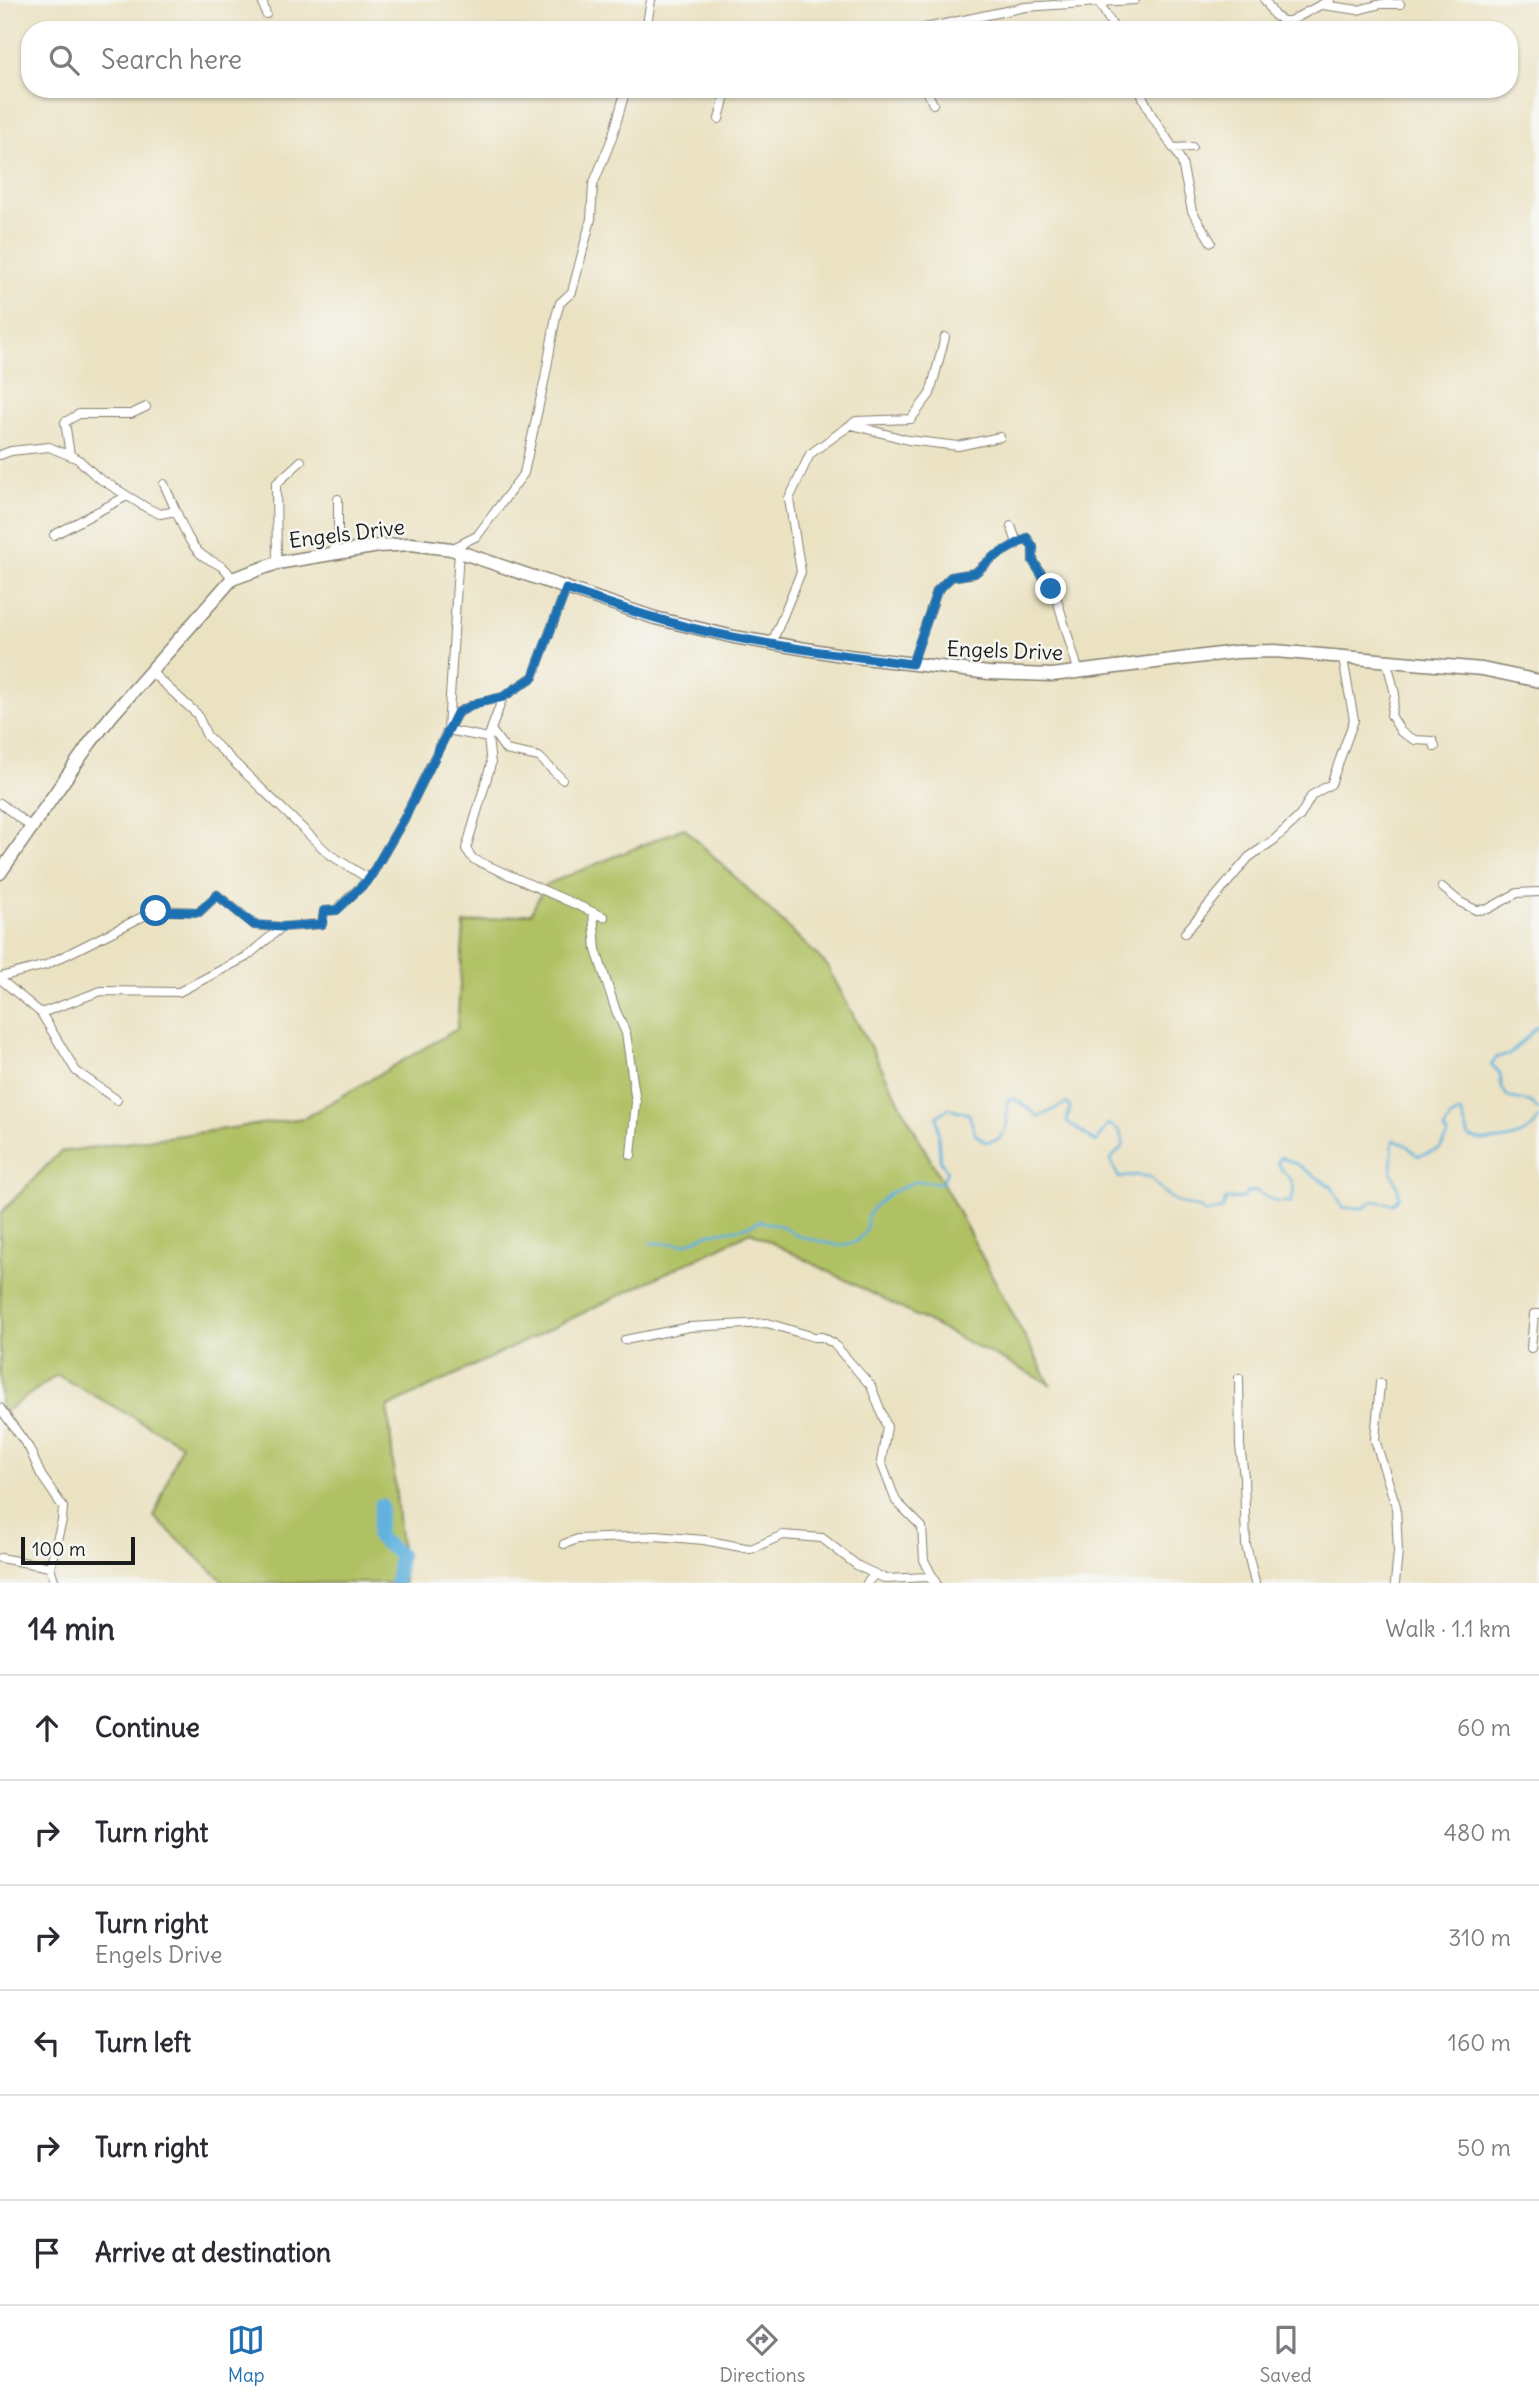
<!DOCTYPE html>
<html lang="en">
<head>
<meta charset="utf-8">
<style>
	:root { --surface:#fff; --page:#f2f2f3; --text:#2b2b33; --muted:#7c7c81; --line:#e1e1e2; --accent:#1f6fb2 }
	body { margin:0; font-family:Delius,sans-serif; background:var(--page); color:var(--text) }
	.scale { position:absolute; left:21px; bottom:18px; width:114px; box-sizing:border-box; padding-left:7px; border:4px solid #1c1c1c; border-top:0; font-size:19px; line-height:24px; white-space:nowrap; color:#1c1c1c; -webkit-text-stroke:5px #f6f6f2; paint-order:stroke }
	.stop { position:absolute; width:21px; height:21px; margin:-16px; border:5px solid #1f6fb2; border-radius:50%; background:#fff }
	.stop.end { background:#1f6fb2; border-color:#fff; box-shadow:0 2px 7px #0008 }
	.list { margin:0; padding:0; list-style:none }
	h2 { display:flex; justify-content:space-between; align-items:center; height:91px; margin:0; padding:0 28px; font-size:30px }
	h2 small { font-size:23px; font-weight:400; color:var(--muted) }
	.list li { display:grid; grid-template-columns:46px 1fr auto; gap:21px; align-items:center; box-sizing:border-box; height:105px; padding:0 28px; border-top:2px solid var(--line) }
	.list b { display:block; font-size:26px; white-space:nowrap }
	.list p { margin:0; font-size:23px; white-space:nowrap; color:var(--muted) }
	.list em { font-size:23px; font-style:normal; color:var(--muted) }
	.icon { flex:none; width:38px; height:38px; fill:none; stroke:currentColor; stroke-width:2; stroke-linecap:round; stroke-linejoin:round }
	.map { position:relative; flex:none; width:1539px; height:1583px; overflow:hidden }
	.search { position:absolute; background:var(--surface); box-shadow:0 2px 5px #0004; left:21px; right:21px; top:21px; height:77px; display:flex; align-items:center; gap:18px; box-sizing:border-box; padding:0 24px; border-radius:28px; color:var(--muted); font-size:26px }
	.sheet { height:721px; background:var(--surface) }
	nav { display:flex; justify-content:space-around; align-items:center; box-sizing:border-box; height:98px; border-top:2px solid var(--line); background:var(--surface); font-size:19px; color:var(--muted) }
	nav a { display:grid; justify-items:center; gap:4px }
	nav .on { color:var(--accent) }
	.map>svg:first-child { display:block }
</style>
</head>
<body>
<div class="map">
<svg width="1539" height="1583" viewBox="0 0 1539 1583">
	<rect width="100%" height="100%" fill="#f6f6f2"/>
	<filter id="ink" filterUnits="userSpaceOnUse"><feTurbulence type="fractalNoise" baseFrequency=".0143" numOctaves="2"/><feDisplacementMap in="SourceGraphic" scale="14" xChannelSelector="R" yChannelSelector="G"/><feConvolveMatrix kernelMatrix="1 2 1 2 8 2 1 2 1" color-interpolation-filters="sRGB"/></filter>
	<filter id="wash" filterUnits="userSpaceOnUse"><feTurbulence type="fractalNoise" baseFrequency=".00686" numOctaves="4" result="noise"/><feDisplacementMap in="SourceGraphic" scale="28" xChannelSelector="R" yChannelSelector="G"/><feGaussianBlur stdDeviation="1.57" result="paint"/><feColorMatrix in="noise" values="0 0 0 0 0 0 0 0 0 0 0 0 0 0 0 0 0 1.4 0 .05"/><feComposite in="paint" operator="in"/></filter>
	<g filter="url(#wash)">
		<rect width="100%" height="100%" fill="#ebe2c2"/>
		<path fill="#b0c164" stroke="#666e40" stroke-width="2" d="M684,828L826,964L1050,1384L751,1232L388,1407L404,1583H225L154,1517L181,1444L57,1375L0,1415V1214L60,1152L304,1118L457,1029L464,924L531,913L545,885Z"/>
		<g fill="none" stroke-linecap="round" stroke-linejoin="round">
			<path stroke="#62b2dd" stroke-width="2.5" d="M1539,1025L1509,1055L1497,1057L1491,1065L1500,1073L1502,1088L1508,1097L1530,1102L1539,1110
				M650,1243L684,1244L711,1233L743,1228L760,1221L781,1226L798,1236L840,1246L857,1241L866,1231L867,1218L874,1206L892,1192L916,1181L942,1183L947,1171L940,1160L937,1116L949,1108L969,1114L975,1134L985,1142L998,1140C1014,1120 1003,1119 1008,1099H1016L1039,1117L1066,1103L1070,1107L1067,1122L1096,1142L1108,1124L1119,1130L1124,1145L1110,1160L1119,1178L1137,1175L1150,1177C1168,1199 1174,1203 1201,1209L1204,1213L1222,1209L1226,1199L1243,1198L1248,1192L1256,1191L1276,1202H1291C1299,1175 1286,1181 1278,1163L1280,1157L1295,1163L1332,1187L1343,1208H1364L1374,1201L1393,1204L1399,1197L1398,1188L1391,1170L1393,1140L1406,1145L1418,1156L1440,1149L1448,1136L1444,1130L1451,1117L1461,1112L1469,1137C1489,1145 1529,1140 1539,1118"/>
			<path stroke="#62b2dd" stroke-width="14" d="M381,1505L377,1537L400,1555L396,1583"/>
		</g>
	</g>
	<g filter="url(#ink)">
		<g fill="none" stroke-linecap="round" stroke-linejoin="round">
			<g stroke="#847f6f" stroke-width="10">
				<path id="street" d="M262,0L266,14
					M1265,0L1274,15L1283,21H1290L1330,0
					M1099,2L1135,0
					M1323,5L1358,10L1381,4H1400
					M646,30L651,0
					M916,30L1025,7L1099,2L1115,30
					M718,89L724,99L719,119
					M926,89L933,104
					M1139,89L1151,114L1173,148L1192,147
					M1175,149L1182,163L1192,211L1211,242
					M852,425L908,440L958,446L1000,437
					M0,455L11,451L49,447L78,459L97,477L147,508L160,514L176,511C182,525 190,546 202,555C214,564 225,564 232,579
					M70,455L65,422L79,414H131L146,407
					M164,484L176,511
					M1011,526L1016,540L1015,546
					M54,535L127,496
					M451,549L477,536L524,473L545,378L556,316L560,303L572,292L591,219L593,185L612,138L626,89
					M333,555L338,533V499
					M277,563L276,484L301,461
					M1055,593L1079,673
					M771,645L801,572L789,499L810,454L856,421L911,419L930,394L945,337
					M1387,662L1395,694L1391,715L1401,732L1415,740L1433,741L1435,747
					M912,664L937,591L951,577L975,573L992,558L1027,538L1033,547V561L1051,589
					M150,671L197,714L207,736L329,854L369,879
					M503,697L488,738L491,764L466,849L473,859L604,917
					M492,731L506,750L539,757L562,779
					M488,738L448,730L457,713L477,703L503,697L533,677L566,589
					M0,803L31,827
					M1442,887L1460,902L1476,910L1488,909L1517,893L1539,892
					M593,912L596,950L616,1011L626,1033L636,1102L631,1155
					M1185,933L1249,857L1274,840L1300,816L1312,795L1331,784L1354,720L1343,659
					M0,977L46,965L156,910L199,912L217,895L255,925L282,927
					M0,979L41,1013L76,1071L117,1100
					M41,1013L101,991L179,992L246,957L282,927L322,924L324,911L336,910L369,879L404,819L448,730L459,551
					M625,1340L689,1327L767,1323L814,1337H822L833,1343L871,1386L887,1427L881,1462L896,1501L922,1527L924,1560L936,1583
					M1531,1348L1534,1314H1539
					M1239,1378L1240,1446L1244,1476L1246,1545L1255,1583
					M1380,1383L1375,1440L1396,1506L1398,1552L1395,1583
					M0,1408L29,1448L41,1475L63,1507L62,1521L50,1567L55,1583
					M564,1544L578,1539L656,1536L704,1540L751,1549L783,1535L822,1538L858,1566L886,1579L928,1577L934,1582
					M0,1558L50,1567
					M867,1583L875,1574"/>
			</g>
			<g stroke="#847f6f" stroke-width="15">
				<path id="secondary" d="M0,873L90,743L113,714L232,579L277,563L379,546L411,544L451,549L655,618L734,637L848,656L989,673L1052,675L1236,652L1275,651L1482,669L1539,681"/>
			</g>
			<use href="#street" stroke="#fff" stroke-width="8"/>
			<use href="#secondary" stroke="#fff" stroke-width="12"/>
		</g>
	</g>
	<g fill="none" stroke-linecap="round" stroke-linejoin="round" filter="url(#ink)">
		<path stroke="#1f6fb2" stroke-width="9" d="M156,911L199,912L217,895L254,925L282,927L322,924L324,911L337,910L369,879L404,819L457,713L477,703L503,697L533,677L566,589C610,604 654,619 700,630C770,646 841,655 912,664L937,591L951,577L975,573L992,558L1027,538L1033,547V561L1051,589"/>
	</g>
	<g text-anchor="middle" stroke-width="5" stroke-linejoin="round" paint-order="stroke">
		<g font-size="21" fill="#1c1c1c" stroke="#f6f6f2">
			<text transform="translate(347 534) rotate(-7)" y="7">Engels Drive</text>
			<text transform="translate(1005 651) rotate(2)" y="7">Engels Drive</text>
		</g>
	</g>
</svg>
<div class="scale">100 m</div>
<div class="stop" style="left:156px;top:911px"></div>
<div class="stop end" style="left:1051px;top:589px"></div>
<div class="search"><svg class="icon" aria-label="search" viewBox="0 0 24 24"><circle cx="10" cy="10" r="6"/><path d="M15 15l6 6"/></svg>Search here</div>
</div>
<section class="sheet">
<h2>14 min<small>Walk · 1.1 km</small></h2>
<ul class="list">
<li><svg class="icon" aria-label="ahead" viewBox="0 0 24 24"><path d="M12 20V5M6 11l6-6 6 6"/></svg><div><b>Continue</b></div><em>60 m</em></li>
<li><svg class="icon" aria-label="right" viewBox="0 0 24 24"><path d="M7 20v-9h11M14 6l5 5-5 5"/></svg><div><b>Turn right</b></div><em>480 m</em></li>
<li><svg class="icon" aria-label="right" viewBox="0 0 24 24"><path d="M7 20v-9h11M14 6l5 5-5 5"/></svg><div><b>Turn right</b><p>Engels Drive</p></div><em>310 m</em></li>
<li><svg class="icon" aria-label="left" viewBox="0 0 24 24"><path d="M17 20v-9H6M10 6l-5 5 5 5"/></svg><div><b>Turn left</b></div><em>160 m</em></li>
<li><svg class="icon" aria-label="right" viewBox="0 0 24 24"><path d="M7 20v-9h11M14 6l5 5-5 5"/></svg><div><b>Turn right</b></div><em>50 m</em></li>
<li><svg class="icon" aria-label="arrive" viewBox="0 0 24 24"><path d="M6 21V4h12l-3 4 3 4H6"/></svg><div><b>Arrive at destination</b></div></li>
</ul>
</section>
<nav>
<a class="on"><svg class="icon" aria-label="map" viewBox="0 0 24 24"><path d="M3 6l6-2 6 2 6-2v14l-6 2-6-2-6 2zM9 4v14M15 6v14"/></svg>Map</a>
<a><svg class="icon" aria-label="directions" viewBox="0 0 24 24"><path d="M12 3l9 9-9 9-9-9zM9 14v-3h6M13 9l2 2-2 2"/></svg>Directions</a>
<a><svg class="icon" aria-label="saved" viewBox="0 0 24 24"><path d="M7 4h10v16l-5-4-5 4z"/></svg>Saved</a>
</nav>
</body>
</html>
